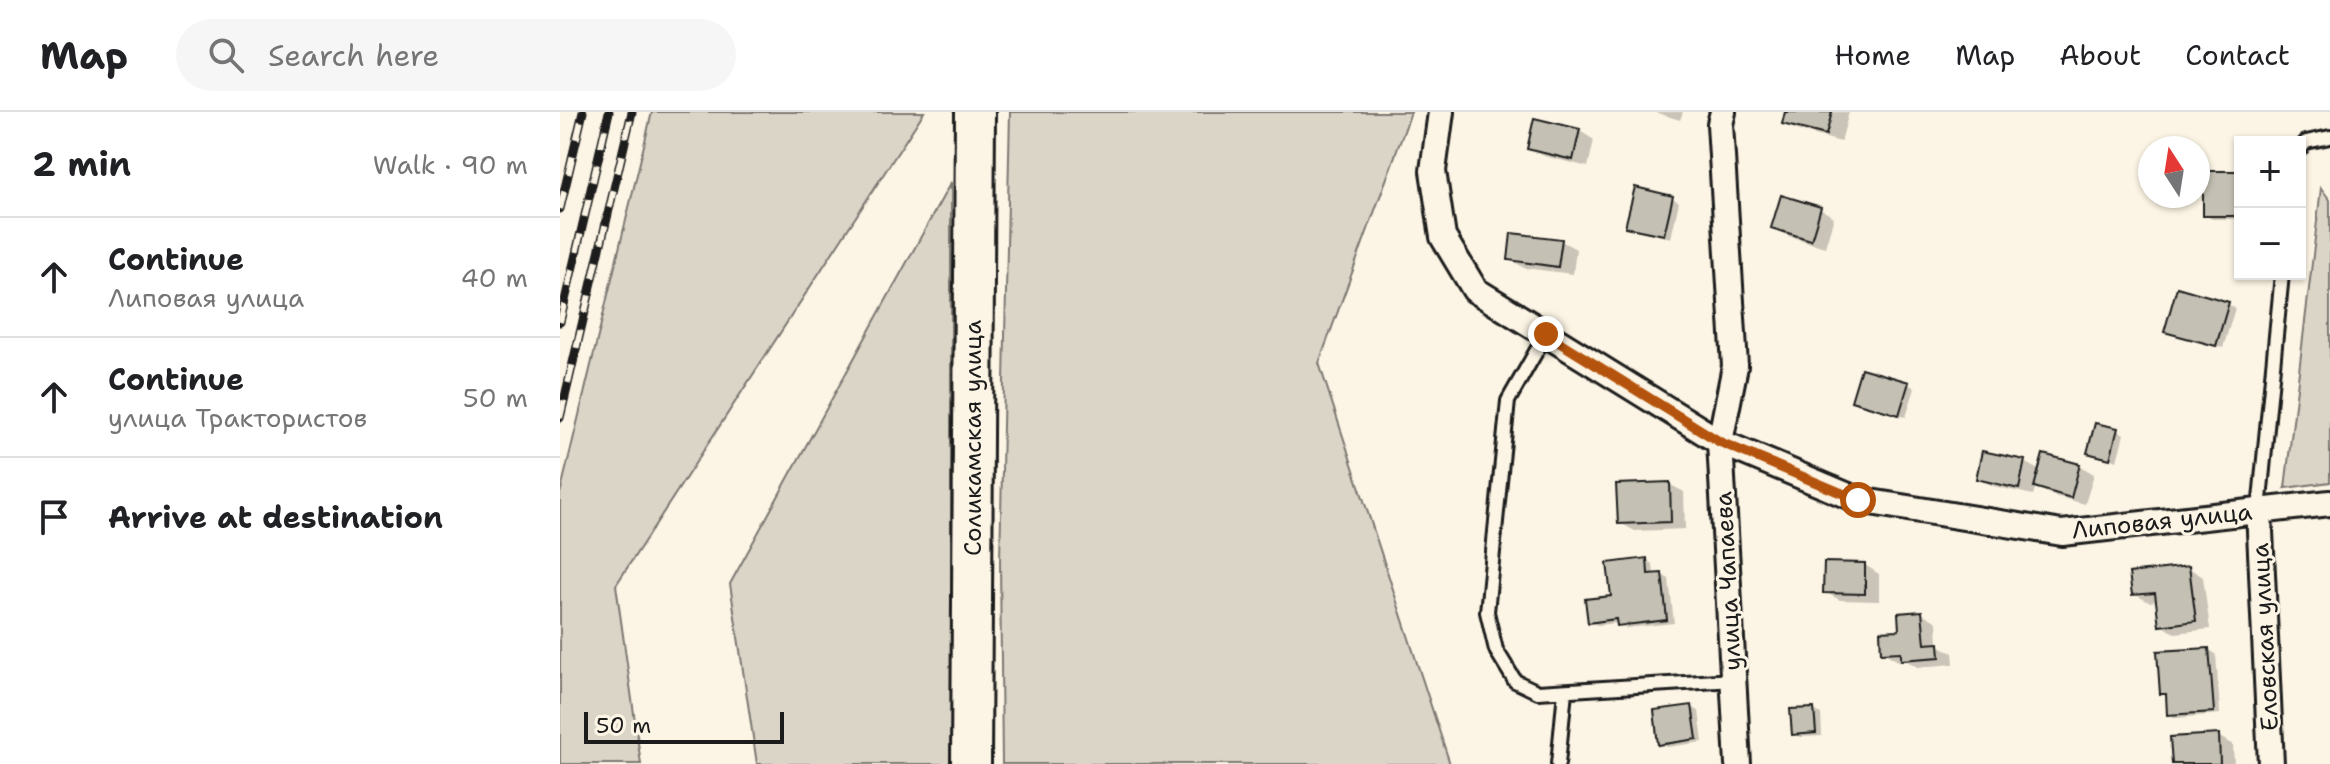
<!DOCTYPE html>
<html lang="en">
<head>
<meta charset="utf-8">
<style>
	:root { --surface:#fff; --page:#f6f6f6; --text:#202124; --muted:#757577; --line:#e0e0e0 }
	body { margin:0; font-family:"Shantell Sans",sans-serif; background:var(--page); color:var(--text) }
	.controls { position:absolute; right:24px; top:24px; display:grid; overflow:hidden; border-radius:0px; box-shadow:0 2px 6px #0004 }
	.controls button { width:72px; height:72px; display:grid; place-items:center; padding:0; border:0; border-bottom:2px solid var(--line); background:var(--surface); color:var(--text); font:40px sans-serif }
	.compass { position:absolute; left:1578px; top:24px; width:72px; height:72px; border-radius:50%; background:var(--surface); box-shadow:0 2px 6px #0004; rotate:348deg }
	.scale { position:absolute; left:24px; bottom:20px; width:200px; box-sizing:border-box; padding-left:8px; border:4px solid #1c1c1c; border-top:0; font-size:22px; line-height:28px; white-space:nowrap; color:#1c1c1c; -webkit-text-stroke:6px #fcf5e5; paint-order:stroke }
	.stop { position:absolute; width:24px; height:24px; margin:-18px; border:6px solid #b45309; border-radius:50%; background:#fff }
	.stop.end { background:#b45309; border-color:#fff; box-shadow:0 2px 8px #0008 }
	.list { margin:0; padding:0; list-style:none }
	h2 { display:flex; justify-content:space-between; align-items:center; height:104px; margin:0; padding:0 32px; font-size:34px }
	h2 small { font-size:26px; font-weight:400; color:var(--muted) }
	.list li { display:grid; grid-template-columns:52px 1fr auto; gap:24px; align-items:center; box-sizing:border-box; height:120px; padding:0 32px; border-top:2px solid var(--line) }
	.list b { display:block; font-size:30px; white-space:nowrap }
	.list p { margin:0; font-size:26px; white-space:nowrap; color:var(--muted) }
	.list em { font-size:26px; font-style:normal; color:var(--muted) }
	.icon { flex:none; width:44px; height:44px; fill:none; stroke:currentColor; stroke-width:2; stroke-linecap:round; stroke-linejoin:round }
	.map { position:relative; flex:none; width:1770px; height:652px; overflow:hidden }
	header { display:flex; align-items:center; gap:48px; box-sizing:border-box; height:112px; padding:0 40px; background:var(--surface); border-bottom:2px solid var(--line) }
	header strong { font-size:38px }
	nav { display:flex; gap:44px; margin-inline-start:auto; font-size:28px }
	.search { width:560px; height:72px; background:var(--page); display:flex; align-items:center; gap:20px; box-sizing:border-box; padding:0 28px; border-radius:44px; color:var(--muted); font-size:30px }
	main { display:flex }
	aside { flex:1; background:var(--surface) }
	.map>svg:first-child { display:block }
</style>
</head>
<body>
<header>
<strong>Map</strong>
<div class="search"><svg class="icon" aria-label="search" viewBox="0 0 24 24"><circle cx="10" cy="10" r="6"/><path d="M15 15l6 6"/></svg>Search here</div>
<nav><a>Home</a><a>Map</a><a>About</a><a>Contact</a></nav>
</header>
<main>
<aside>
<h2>2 min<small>Walk · 90 m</small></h2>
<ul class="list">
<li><svg class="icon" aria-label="ahead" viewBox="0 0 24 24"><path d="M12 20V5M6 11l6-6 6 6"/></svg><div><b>Continue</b><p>Липовая улица</p></div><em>40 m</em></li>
<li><svg class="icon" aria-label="ahead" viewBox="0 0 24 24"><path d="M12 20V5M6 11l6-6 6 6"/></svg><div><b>Continue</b><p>улица Трактористов</p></div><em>50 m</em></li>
<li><svg class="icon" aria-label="arrive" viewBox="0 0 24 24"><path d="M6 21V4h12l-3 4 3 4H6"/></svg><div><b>Arrive at destination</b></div></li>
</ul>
</aside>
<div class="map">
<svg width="1770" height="652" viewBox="0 0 1770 652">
	<rect width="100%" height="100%" fill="#fcf5e5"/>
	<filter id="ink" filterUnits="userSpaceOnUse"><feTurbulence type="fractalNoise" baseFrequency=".0125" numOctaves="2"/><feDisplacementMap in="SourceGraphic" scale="16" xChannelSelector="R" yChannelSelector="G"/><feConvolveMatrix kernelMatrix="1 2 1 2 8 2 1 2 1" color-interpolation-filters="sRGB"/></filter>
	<g filter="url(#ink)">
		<path fill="#dbd5c8" stroke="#7c7872" stroke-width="2" d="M92,0H364L56,473L81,652H0V382Z
			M450,0H851L759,251L890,652H442L440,449Z
			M391,70V652H197L170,472Z
			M1761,76L1770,88V370L1725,376Z"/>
		<path fill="#0003" d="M1094,0H1123L1120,8Z
			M1227,0H1289L1281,30L1239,19L1224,11Z
			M975,9L1020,19L1034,28L1028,55L984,44L969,36Z
			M1680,61V107H1652L1645,103Z
			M1112,86L1119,90L1111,126L1075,118L1068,114Z
			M1260,97L1274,105L1265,135L1228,124L1214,115Z
			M1001,129L1016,137L1013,162L964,156L950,147Z
			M1668,192L1675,196L1663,236L1613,223L1606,219Z
			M1348,272L1355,276L1346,305L1300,292L1293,288Z
			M1557,318L1564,322L1557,349L1530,340Z
			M1485,344L1520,354L1534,362L1525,392L1491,383L1476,374L1473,383L1433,374L1418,366L1464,350L1480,359Z
			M1109,372L1124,380L1125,417L1075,419L1060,411Z
			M1086,448L1093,452L1094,463H1102L1109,467L1114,511L1066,516L1059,511L1037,513L1030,509Z
			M1305,453L1319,462V489L1280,488L1265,480Z
			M1629,456L1643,465L1650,517L1615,521L1601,513L1598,489L1589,490L1574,482Z
			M1362,501L1377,510L1378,533L1393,541L1394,552L1358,555L1345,548L1338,549L1323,540L1341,519Z
			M1649,538L1656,542L1660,602L1616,606L1609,602L1608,584L1602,581Z
			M1132,595L1139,599L1143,630L1107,635L1100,631Z
			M1254,598L1261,602L1262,624L1241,625L1234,621Z
			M1658,624L1673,633L1674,652H1614Z"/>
		<path fill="#c4c0b3" stroke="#1c1c1c" stroke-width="2" d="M1225,0H1272L1266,23L1222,12Z
			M974,6L1020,17L1013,48L967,37Z
			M1643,59H1680V104H1643Z
			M1075,75L1113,84L1104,123L1065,115Z
			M1221,83L1261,95L1251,128L1211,116Z
			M951,121L1002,127L998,155L948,148Z
			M1617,175L1669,190L1656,234L1604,220Z
			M1301,256L1349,270L1339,303L1291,289Z
			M1535,311L1558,316L1550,347L1527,341Z
			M1422,339L1465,348L1459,377L1416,367Z
			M1483,342L1520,352L1511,386L1474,375Z
			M1110,370L1111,410L1058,412L1056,372Z
			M1087,446L1088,462L1102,461L1107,508L1057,514L1056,507L1028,511L1025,487L1051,484L1047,451Z
			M1264,450L1305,451V482L1263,481Z
			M1629,454L1636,509L1599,514L1595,481L1572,483L1569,461Z
			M1362,499L1365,532L1379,531L1380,545L1341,548V540L1321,541L1320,519L1339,518L1338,501Z
			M1649,536L1654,600L1607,603L1606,582H1600L1597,539Z
			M1132,593L1137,627L1098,633L1094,598Z
			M1254,596L1256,621L1232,623L1230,597Z
			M1659,622L1660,652H1612L1610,625Z"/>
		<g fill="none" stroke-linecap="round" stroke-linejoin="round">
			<g stroke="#1c1c1c" stroke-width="18">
				<path id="lane" d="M1740,37L1746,30L1770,25
					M986,222L948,289L927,500L936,538L955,569L978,580L1174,568
					M1699,398L1722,162
					M998,652L1005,579"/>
			</g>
			<g stroke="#1c1c1c" stroke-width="30">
				<path id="street" d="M881,0L873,59L883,125L915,178L1160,330L1298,388L1502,421L1770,391
					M1163,0L1160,12L1175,254L1160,330L1178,652
					M1699,398L1711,652"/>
			</g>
			<g stroke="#1c1c1c" stroke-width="44">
				<path id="primary" d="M411,652L415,0"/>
			</g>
			<use href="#lane" stroke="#fcf5e5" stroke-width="12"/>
			<use href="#street" stroke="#fcf5e5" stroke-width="24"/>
			<use href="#primary" stroke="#fcf5e5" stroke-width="38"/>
			<g stroke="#1c1c1c" stroke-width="9">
				<path id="rail" d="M0,97L23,0
					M0,210L49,0
					M0,306L72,0"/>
			</g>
			<use href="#rail" stroke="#fcf5e5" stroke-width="6" stroke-dasharray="18" stroke-linecap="butt"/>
		</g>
	</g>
	<g fill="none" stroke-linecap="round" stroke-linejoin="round" filter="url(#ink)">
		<path stroke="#b45309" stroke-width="10" d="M986,222L1160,330L1298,388"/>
	</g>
	<g text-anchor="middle" stroke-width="6" stroke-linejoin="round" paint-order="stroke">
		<g font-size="24" fill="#1c1c1c" stroke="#fcf5e5">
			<text transform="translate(413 326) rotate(-90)" y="8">Соликамская улица</text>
			<text transform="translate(1602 409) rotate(-6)" y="8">Липовая улица</text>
			<text transform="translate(1168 469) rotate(-93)" y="8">улица Чапаева</text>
			<text transform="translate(1705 525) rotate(-93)" y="8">Еловская улица</text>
		</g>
	</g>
</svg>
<div class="controls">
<button>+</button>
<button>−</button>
</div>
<svg class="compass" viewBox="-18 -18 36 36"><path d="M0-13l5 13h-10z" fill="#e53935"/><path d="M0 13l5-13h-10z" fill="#757577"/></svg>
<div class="scale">50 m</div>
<div class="stop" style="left:1298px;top:388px"></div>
<div class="stop end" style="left:986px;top:222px"></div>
</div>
</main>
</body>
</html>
